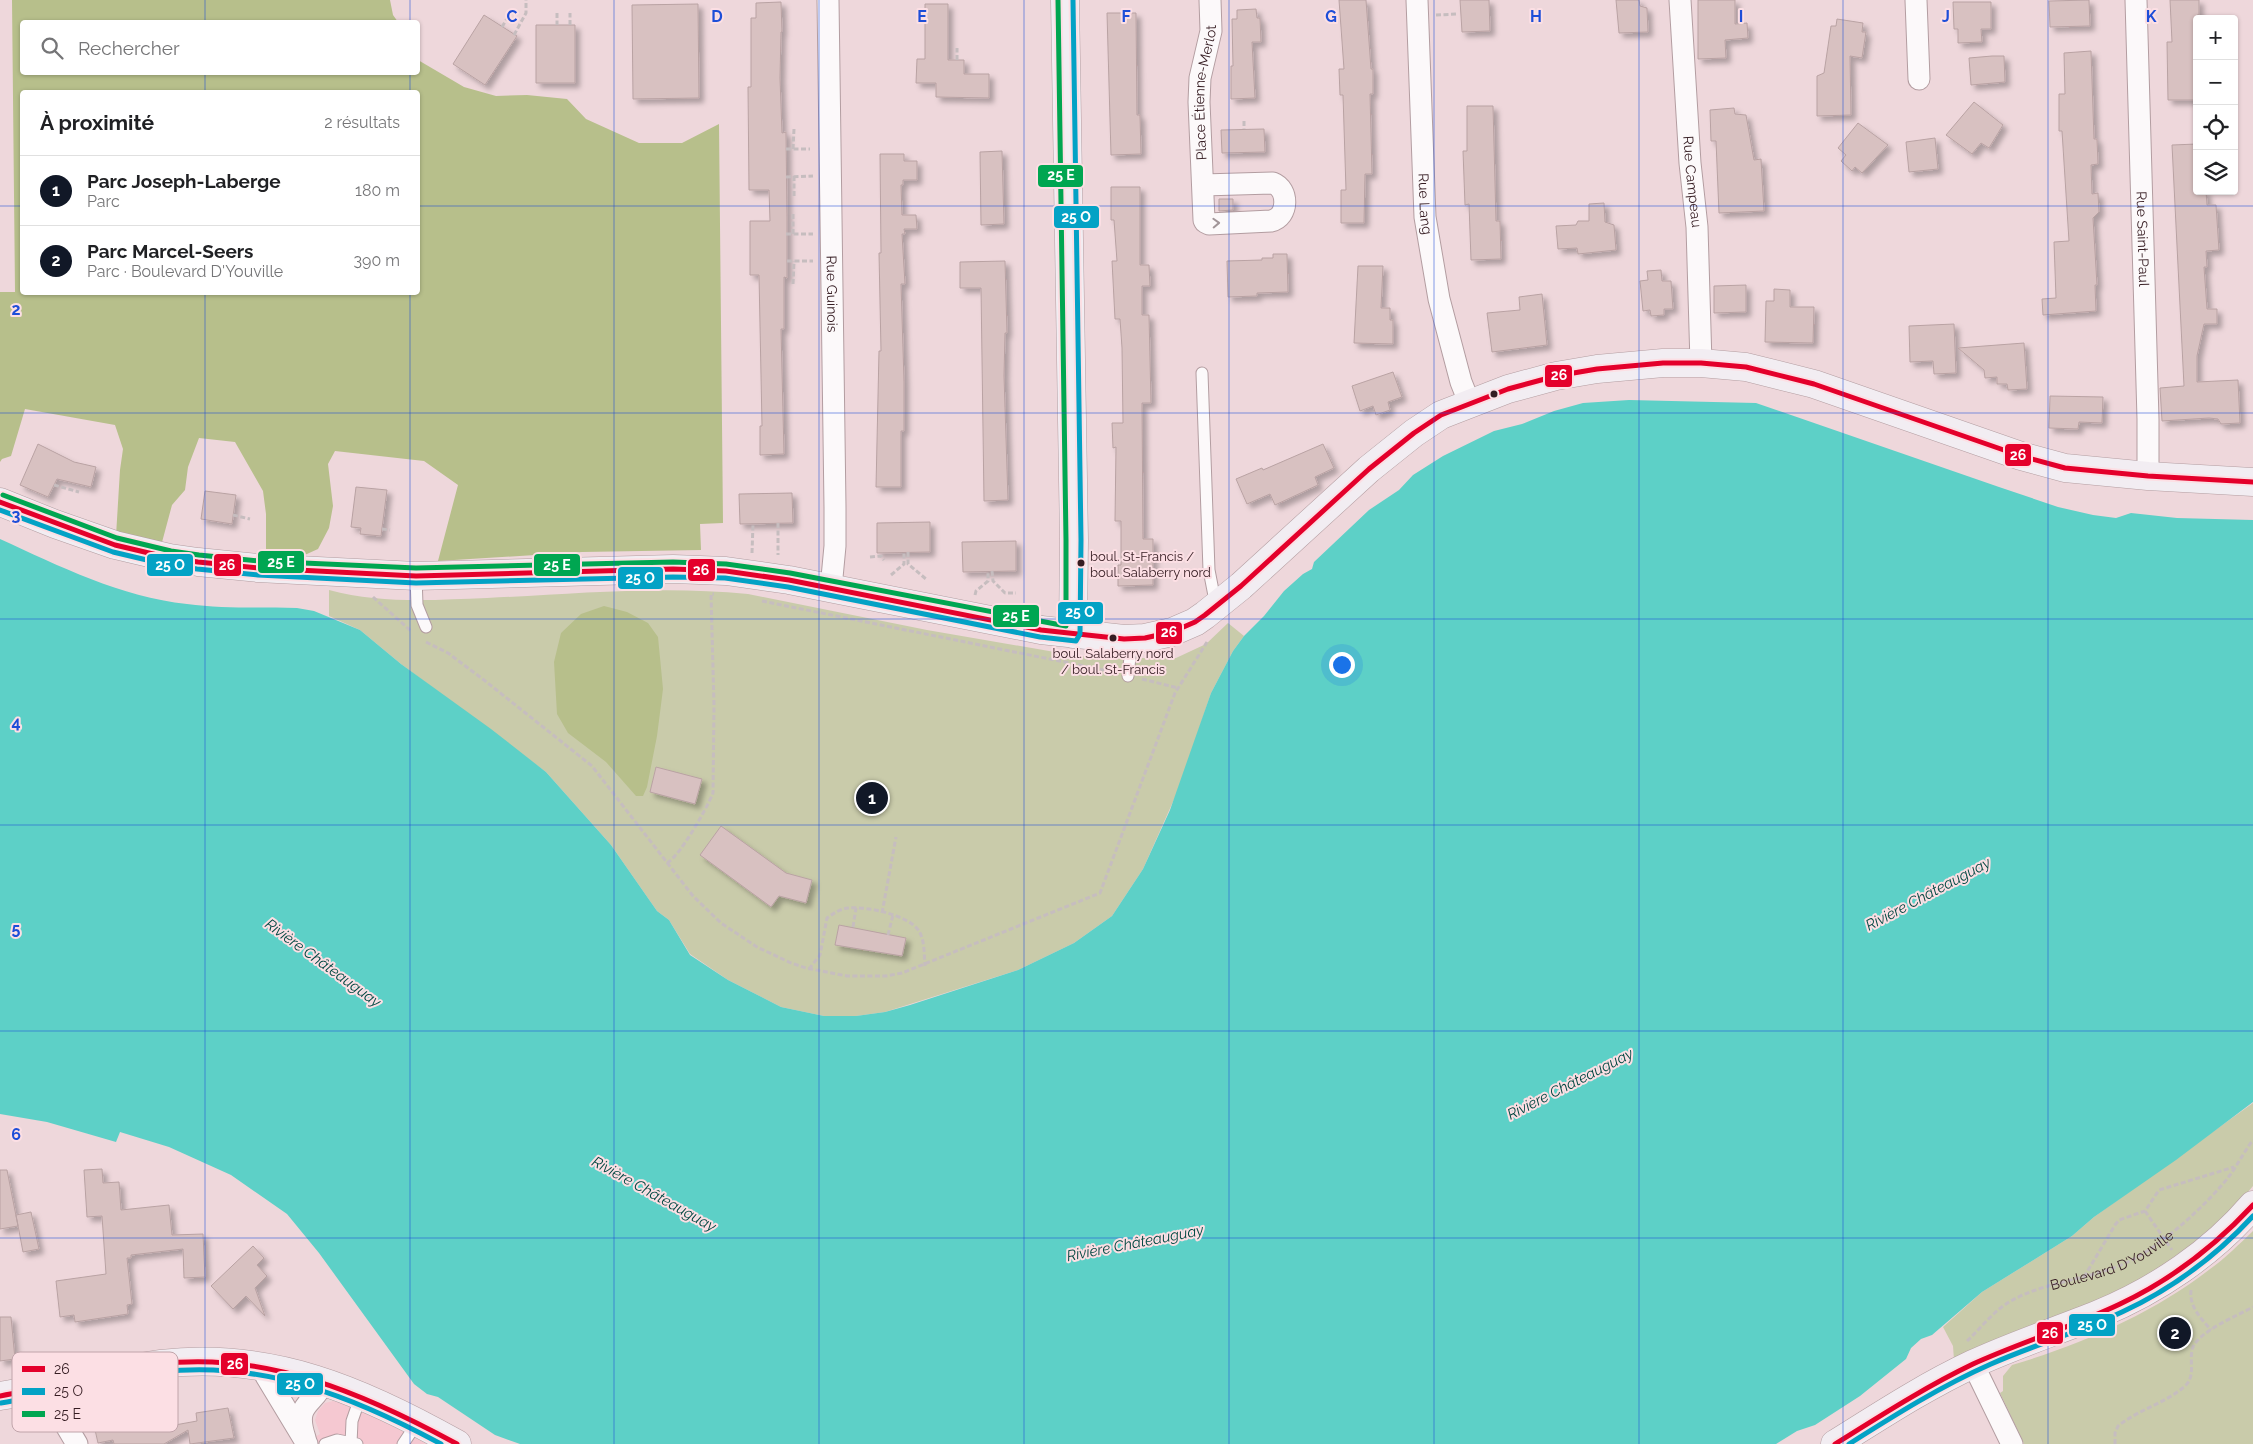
<!DOCTYPE html>
<html lang="fr">
<head>
<meta charset="utf-8">
<style>
	:root { --surface:#fff; --page:#f6f6f6; --text:#202124; --muted:#757577; --line:#e0e0e0; --accent:#111827 }
	body { margin:0; font-family:Raleway,sans-serif; background:var(--page); color:var(--text) }
	.controls { position:absolute; right:15px; top:15px; display:grid; overflow:hidden; border-radius:5px; box-shadow:0 1px 4px #0004 }
	.controls button { width:45px; height:45px; display:grid; place-items:center; padding:0; border:0; border-bottom:1px solid var(--line); background:var(--surface); color:var(--text); font:25px sans-serif }
	.you { position:absolute; left:1341px; top:664px; width:18px; height:18px; margin:-12px; border:4px solid #fff; border-radius:50%; background:#1a73e8; box-shadow:0 0 0 8px #1a73e833 }
	.badge { display:grid; place-items:center; width:32px; height:32px; border-radius:50%; background:var(--accent); color:#fff; font-size:16px; font-weight:700 }
	.pin { position:absolute; translate:-50% -50%; border:2px solid #fff; box-shadow:0 1px 5px #0006 }
	.list { margin:0; padding:0; list-style:none }
	h2 { display:flex; justify-content:space-between; align-items:center; height:65px; margin:0; padding:0 20px; font-size:21px }
	h2 small { font-size:16px; font-weight:400; color:var(--muted) }
	.list li { display:grid; grid-template-columns:32px 1fr auto; gap:15px; align-items:center; box-sizing:border-box; height:70px; padding:0 20px; border-top:1px solid var(--line) }
	.list b { display:block; font-size:19px; white-space:nowrap }
	.list p { margin:0; font-size:16px; white-space:nowrap; color:var(--muted) }
	.list em { font-size:16px; font-style:normal; color:var(--muted) }
	.icon { flex:none; width:28px; height:28px; fill:none; stroke:currentColor; stroke-width:2; stroke-linecap:round; stroke-linejoin:round }
	.map { position:relative; flex:none; width:2253px; height:1444px; overflow:hidden }
	.search { position:absolute; background:var(--surface); box-shadow:0 1px 4px #0004; left:20px; top:20px; width:400px; height:55px; display:flex; align-items:center; gap:12px; box-sizing:border-box; padding:0 18px; border-radius:5px; color:var(--muted); font-size:19px }
	.panel { position:absolute; background:var(--surface); box-shadow:0 1px 4px #0004; left:20px; top:90px; width:400px; height:205px; border-radius:5px }
	.map>svg:first-child { display:block }
</style>
</head>
<body>
<div class="map">
<svg width="2253" height="1444" viewBox="0 0 2253 1444">
	<defs>
		<filter id="shadow"><feDropShadow dx="4.5" dy="4.5" stdDeviation="2.5" flood-color="#0004"/></filter>
	</defs>
	<rect width="100%" height="100%" fill="#eed7db"/>
	<path fill="#f5c8d1" d="M333,1401L349,1404L427,1444H319L315,1437L320,1434L315,1420L318,1411L325,1403Z"/>
	<path fill="#c9cbaa" d="M329,590C381,604 433,600 487,598C573,594 661,585 748,594L927,630L1072,655L1106,658H1176L1206,644L1228,623L1244,636L1233,651L1211,693L1180,786L1143,869L1112,916L1074,943L1018,970L885,1012L856,1016H824L781,1007L728,980L690,954L669,920L657,911L611,845L546,772L401,664L360,630L329,616Z
		M2253,1103V1186C2213,1236 2154,1278 2095,1302C2048,1321 1998,1335 1954,1360L1953,1346L1943,1327L1982,1292L2072,1236L2094,1217Z
		M2253,1231V1444H2024L2000,1393L2003,1391V1376L2012,1365C2080,1345 2154,1313 2210,1269C2226,1258 2239,1244 2253,1231Z"/>
	<path fill="#b7bf8b" fill-rule="evenodd" d="M12,0H390L393,15L398,22H22V72H418V60L464,87L496,96L527,95L567,99L586,119L639,143H682L719,124L723,523L700,524L701,550L582,552L438,561L458,485L424,461L335,451L328,464L333,506L329,528L318,549L298,558L266,556V514L263,491L235,442L199,438L188,467L185,490L172,505L161,546L116,536L120,470L123,449L115,425L25,409L11,456L2,459L0,462V292H15ZM22,92H418V292H22Z
		M604,606L627,612L648,623L658,637L663,689L657,736L647,787L643,796H636L606,762L568,733L557,714L554,662L561,633L581,614Z"/>
	<path fill="#5dd0c7" d="M1629,400L1756,403L1999,487L2058,507L2093,515L2116,518L2131,513L2177,518L2253,520V1102L2176,1160L2094,1217L2072,1236L1982,1292L1932,1335L1921,1339L1911,1348L1906,1359L1860,1396L1815,1425L1797,1431L1776,1444H520L495,1435L438,1397L427,1394L414,1384L319,1253L287,1214L231,1175L169,1147L120,1132L116,1142L47,1122L0,1114V539C59,566 121,597 187,604C223,609 261,607 297,608L314,611L360,630L401,664L491,729L546,772L611,845L657,911L669,920L690,955L728,980L781,1007L824,1016H856L885,1012L910,1005L1018,970L1074,943L1112,916L1143,869L1170,810L1211,693L1233,651L1244,636L1264,616L1284,591L1303,574L1312,569L1314,562L1369,510L1399,490L1413,475L1443,456L1494,431L1522,424L1554,411L1583,403Z"/>
	<path fill="#d8c1c1" stroke="#b9a2a3" filter="url(#shadow)" d="M1339,0H1366L1371,69H1373V94H1370L1372,174H1365L1364,223H1341V190H1346L1343,95H1340L1339,69H1344Z
		M1460,0H1489L1490,31L1462,32Z
		M1616,0H1639L1640,6L1647,8L1648,32L1619,33Z
		M1698,0H1735V24L1747,23L1748,38L1725,40L1726,58L1698,59Z
		M2089,0L2090,26L2050,27L2049,1Z
		M2170,0H2199V15H2197V100H2168L2167,42H2172Z
		M781,2L782,32H781L780,78L782,133L786,132L787,217V278L784,277V329H781L784,454L760,455V426H762L759,275H750V221H770L769,190H749L748,87H751V18H756V3Z
		M1953,2H1991V29H1981L1982,42L1958,43V29H1954Z
		M698,4L699,98L633,99L632,5Z
		M925,4H948V60H964V74H989V98L936,97V83H916L917,59H925Z
		M1256,9L1257,18H1260L1261,42H1252L1255,98L1231,99V66H1233L1232,19H1237V10Z
		M1107,13H1136L1137,115H1140L1141,154L1111,155Z
		M484,15L517,36L485,85L453,64Z
		M1837,19L1863,23L1862,32H1866L1862,58L1850,56L1851,115L1817,116V76L1824,73L1831,26H1836Z
		M536,25H575V83H536Z
		M2091,51L2094,139H2097L2098,164L2091,165L2092,194L2098,193L2099,212L2093,218L2097,285H2095L2096,311L2043,315L2042,299L2056,298L2054,242L2069,241L2062,131H2059V94H2065L2064,53Z
		M1992,56H2004L2005,82L1971,85L1969,58Z
		M1974,102L2003,125L1989,148L1981,143L1972,154L1946,135Z
		M1467,106H1493L1496,221H1500L1501,259L1471,260L1469,204L1465,205L1463,151H1467Z
		M1734,108L1735,114L1746,115L1754,160L1761,159L1764,211L1719,213L1716,141H1711L1710,110Z
		M1858,123L1888,145L1862,173L1855,167L1852,171L1841,161L1846,155L1838,148Z
		M1264,129L1265,152L1222,153L1221,130Z
		M1935,138L1938,169L1909,172L1906,142Z
		M2197,144V191H2206L2207,205H2216L2219,250L2206,251L2207,267H2204L2207,309H2217V324H2204L2197,356V382L2238,380L2240,423L2221,424L2218,419L2209,418L2162,421L2160,388L2184,386L2172,145Z
		M1002,151L1004,224L981,225L980,152Z
		M880,154H904V161H917V180H903V185H901L902,215H916L917,229H904L905,234H902L905,284H901L904,381V431H901V487H876L879,351H881L879,253H881Z
		M1111,187H1140V265H1149L1150,286H1142V315H1149L1151,403H1142L1143,539H1153V585L1118,586V565H1121V521H1115L1116,447L1113,448L1112,423H1123L1122,348L1120,319H1115L1112,261H1117L1114,220H1111Z
		M1219,199H1233V210L1219,211Z
		M1604,203L1605,222L1614,225L1616,250L1578,254L1577,248L1558,249L1556,226L1576,225L1578,221H1589V204Z
		M1273,254H1287L1288,292L1257,293V296L1228,297L1227,261L1262,260V258H1273Z
		M1005,261L1007,333H1005L1004,376L1008,500L984,501L981,288H960V262Z
		M1358,266H1383L1381,308H1390V320H1393V344L1354,343Z
		M1661,270L1662,281H1671L1673,309H1664V315L1651,316L1650,310L1643,311L1640,281L1648,280L1647,271Z
		M1746,285V312L1714,313V286Z
		M1774,289L1790,290V307H1814L1813,343L1765,342L1766,301H1774Z
		M1542,294L1547,345L1492,352L1487,313L1520,310L1519,297Z
		M1954,324L1956,373L1934,374L1933,361L1910,362L1909,326Z
		M2024,343L2027,389L2008,390L2007,384H1997V377L1985,378L1984,370L1958,348Z
		M1393,372L1402,397L1388,402L1390,410L1376,415L1373,406L1360,411L1352,386Z
		M2050,396L2103,397L2102,423L2079,422L2078,429L2049,428Z
		M38,444L74,462L96,467L91,487L57,479L48,497L20,485Z
		M1323,444L1334,468L1315,477L1318,485L1275,505L1270,494L1247,504L1236,479L1262,468L1263,470Z
		M356,487L387,490L381,536L360,534L361,528L351,527Z
		M205,491L236,495L232,524L201,519Z
		M792,493L793,523L740,524L739,494Z
		M930,522V552L877,553V523Z
		M1016,541V571L963,572L962,542Z
		M656,767L702,779L695,804L650,792Z
		M721,826L786,873L812,880L806,903L779,896L771,907L700,855Z
		M839,925L906,938L902,956L835,945Z
		M102,1169L103,1183L119,1182L121,1210L169,1205L172,1235L203,1234L205,1277L184,1278L183,1249L131,1255V1258H127L132,1304L127,1305L128,1314L75,1322L74,1315L60,1317L56,1281L106,1274L102,1216L87,1217L84,1170Z
		M0,1170H7L18,1226L0,1229Z
		M31,1212L39,1249L23,1252L16,1215Z
		M253,1246L264,1258L257,1265L267,1276L255,1288L265,1316L246,1296L233,1309L211,1286Z
		M0,1317H11L15,1359L0,1361Z
		M152,1406L164,1427L197,1421L196,1413L228,1408L234,1438L190,1444L188,1430L164,1444H114L113,1440L98,1443L93,1421L121,1415L123,1423Z"/>
	<g fill="none" stroke-linecap="round" stroke-linejoin="round">
		<g stroke="#b39da1" stroke-width="13">
			<path id="lane" d="M1202,373L1209,570L1216,606
				M416,576L417,605L426,627
				M1128,676L1132,638
				M325,1444L337,1440L357,1444
				M351,1444L352,1421L361,1395
				M403,1444L417,1423"/>
		</g>
		<g stroke="#b39da1" stroke-width="23">
			<g id="street">
				<path id="s2" d="M828,0L835,507V546L831,588"/>
				<path id="s3" d="M1417,0L1425,217L1439,299L1461,382L1469,402"/>
				<path id="s4" d="M1680,0L1690,163L1697,227L1701,363"/>
				<path d="M1916,0L1919,79"/>
				<path id="s5" d="M2136,0L2148,419V476"/>
				<path id="s6" d="M1203,185L1273,183C1289,189 1289,217 1271,221L1209,224L1205,222L1204,220L1199,102L1200,78L1211,31L1210,0"/>
				<path d="M1973,1364L2012,1444"/>
				<path d="M264,1366L266,1376L307,1444"/>
				<path d="M47,1386L55,1407L77,1444"/>
				<path d="M305,1438C293,1402 314,1406 324,1381"/>
			</g>
		</g>
		<g stroke="#b39da1" stroke-width="29">
			<path id="secondary" d="M1065,0L1074,540L1073,634
				M0,502L55,524L115,545L170,558L198,562L258,568L416,576L673,569L726,571L789,580L1041,630L1124,639L1145,638L1172,632L1195,622L1205,615L1241,586L1369,469L1414,433L1441,415L1508,389L1556,376L1597,369L1663,363H1701L1746,367L1814,384L2021,456L2065,468L2148,476L2253,482
				M0,1396C54,1387 106,1371 161,1364C271,1351 363,1391 457,1444
				M1835,1444C1880,1416 1924,1387 1973,1364C2014,1345 2057,1331 2099,1314C2157,1290 2212,1253 2253,1205"/>
		</g>
		<g stroke="#c6bdbf" stroke-width="3" stroke-dasharray="5 2.5" stroke-linecap="butt">
			<path d="M557,13V25"/>
			<path d="M1436,15L1458,14"/>
			<path d="M570,25V13"/>
			<path d="M502,27L512,10"/>
			<path d="M514,35L526,13V0"/>
			<path d="M957,60V48"/>
			<path d="M1244,121V129"/>
			<path d="M786,149H810"/>
			<path d="M793,149L794,129"/>
			<path d="M794,176V198"/>
			<path d="M786,177L813,176"/>
			<path d="M786,234H813"/>
			<path d="M793,234V214"/>
			<path d="M787,261H813"/>
			<path d="M793,284L794,261"/>
			<path d="M54,485L79,492"/>
			<path d="M233,515L250,519"/>
			<path d="M778,523V555"/>
			<path d="M382,529L390,530"/>
			<path d="M908,552V564L926,579"/>
			<path d="M752,553L753,524"/>
			<path d="M870,557L881,556L884,560"/>
			<path d="M992,571L993,581L1005,593H1016"/>
			<path d="M891,575L904,564V553"/>
			<path d="M975,595L976,591L988,581V571"/>
			<path d="M373,597L411,631"/>
			<path d="M762,601L1114,672"/>
			<path d="M426,642L448,653L484,680L592,766L693,896L721,923L757,947L791,963L806,968L847,976H886L902,973L1100,893L1175,693L1207,642"/>
			<path d="M1142,679L1178,688"/>
			<path d="M667,863C680,856 707,808 713,793L714,705L711,594H714"/>
			<path d="M882,913L896,837"/>
			<path d="M853,927L856,908"/>
			<path d="M888,935L893,915"/>
			<path d="M809,969L820,955L827,918C834,913 840,909 848,908C866,906 909,915 919,931C925,941 924,955 925,966"/>
			<path d="M2145,1211L2172,1250"/>
			<path d="M2084,1277L2115,1225L2119,1220L2145,1211L2159,1190L2234,1167"/>
			<path d="M2191,1290C2189,1307 2201,1318 2211,1330"/>
			<path id="s1" d="M1967,1341C1980,1329 1991,1314 2006,1304C2041,1281 2093,1280 2132,1260C2162,1245 2209,1203 2230,1175C2238,1164 2244,1152 2253,1140"/>
			<path d="M2115,1444V1433L2118,1426C2138,1410 2165,1403 2184,1387C2197,1376 2188,1360 2193,1347C2201,1330 2237,1316 2253,1307"/>
		</g>
		<use href="#lane" stroke="#fcf9fa" stroke-width="11"/>
		<use href="#street" stroke="#fcf9fa" stroke-width="21"/>
		<use href="#secondary" stroke="#f2edf2" stroke-width="28"/>
		<g stroke="#fcdfe4" stroke-width="9">
			<path id="bus-1" d="M0,502L115,545L170,558L198,562L258,568L416,576L673,569L726,571L789,580L1041,630L1124,639L1145,638L1172,632L1195,622L1205,615L1241,586L1369,469L1414,433L1441,415L1508,389L1556,376L1597,369L1663,363H1701L1746,367L1814,384L2021,456L2065,468L2148,476L2253,482
				M0,1396C53,1386 106,1371 159,1364C267,1351 365,1394 457,1444
				M1835,1444C1880,1416 1925,1387 1973,1364C2021,1342 2072,1327 2120,1304C2171,1280 2215,1246 2253,1205"/>
		</g>
		<g stroke="#fcdfe4" stroke-width="9">
			<path id="bus-2" d="M0,510L113,552L168,565L197,569L258,575L416,583L673,577L725,578L788,587L1040,637L1076,641L1080,634L1081,540L1073,0
				M1,1403C55,1394 107,1378 161,1372C262,1360 354,1397 441,1444
				M1849,1444C1895,1415 1941,1386 1991,1364C2034,1345 2079,1332 2122,1312C2172,1289 2216,1256 2253,1216"/>
		</g>
		<g stroke="#fcdfe4" stroke-width="9">
			<path id="bus-3" d="M3,495L117,538L171,551L199,555L259,561L416,568L673,562L726,564L790,573L1066,626V540L1058,0"/>
		</g>
		<use href="#bus-1" stroke="#e4002b" stroke-width="5"/>
		<use href="#bus-2" stroke="#03a2c5" stroke-width="5"/>
		<use href="#bus-3" stroke="#00a651" stroke-width="5"/>
	</g>
	<defs><path id="oneway-chevron" d="M-2-3.5L2.5 0L-2 3.5" fill="none" stroke-width="1.6" stroke-linecap="round" stroke-linejoin="round" transform="scale(1.25)"/></defs>
	<use stroke="#a29699" href="#oneway-chevron" transform="translate(1216 223) rotate(-2)"/>
	<path fill="none" stroke="#1d4ed8" stroke-width="1" stroke-opacity="0.55" d="M205,0V22M410,0V22M614,0V1444M819,0V1444M1024,0V1444M1229,0V1444M1434,0V1444M1639,0V1444M1843,0V1444M2048,0V1444M205,72V92M410,72V92M0,206H22M418,206H2253M205,292V1444M410,292V1444M0,413H2253M0,619H2253M0,825H2253M0,1031H2253M0,1238H2253"/>
	<g fill="#351c22" stroke="#fcdfe4" stroke-width="2">
		<circle cx="1494" cy="394" r="4.5"/>
		<circle cx="1081" cy="563" r="4.5"/>
		<circle cx="1113" cy="638" r="4.5"/>
	</g>
	<g text-anchor="middle" stroke-width="4" stroke-linejoin="round" paint-order="stroke">
		<g font-size="13" fill="#351c22" stroke="#fcdfe4" text-anchor="start">
			<text x="1090" y="561">boul. St-Francis /<tspan x="1090" dy="16">boul. Salaberry nord</tspan></text>
			<text x="1113" y="658" text-anchor="middle">boul. Salaberry nord<tspan x="1113" dy="16">/ boul. St-Francis</tspan></text>
		</g>
		<g font-size="14" fill="#351c22" stroke="#fcdfe4">
			<text dy="5" stroke="none"><textPath href="#s6" startOffset="316">Place Étienne-Merlot</textPath></text>
			<text dy="5" stroke="none"><textPath href="#s4" startOffset="182">Rue Campeau</textPath></text>
			<text dy="5" stroke="none"><textPath href="#s3" startOffset="204">Rue Lang</textPath></text>
			<text dy="5" stroke="none"><textPath href="#s5" startOffset="239">Rue Saint-Paul</textPath></text>
			<text dy="5" stroke="none"><textPath href="#s2" startOffset="294">Rue Guinois</textPath></text>
			<text dy="5" stroke="none"><textPath href="#s1" startOffset="169">Boulevard D'Youville</textPath></text>
		</g>
		<g font-size="15" font-style="italic" fill="#004741" stroke="#fcdfe4">
			<text transform="translate(1928 894) rotate(-28)" y="5">Rivière Châteauguay</text>
			<text transform="translate(323 963) rotate(36)" y="5">Rivière Châteauguay</text>
			<text transform="translate(1570 1084) rotate(-27)" y="5">Rivière Châteauguay</text>
			<text transform="translate(654 1194) rotate(29)" y="5">Rivière Châteauguay</text>
			<text transform="translate(1135 1243) rotate(-11)" y="5">Rivière Châteauguay</text>
		</g>
	</g>
	<rect x="12" y="1352" width="166" height="80" rx="8" fill="#fcdfe4" stroke="#c0a4aa" stroke-width="1"/>
	<rect x="22" y="1366" width="23" height="6" fill="#e4002b"/>
	<rect x="22" y="1388" width="23" height="7" fill="#03a2c5"/>
	<rect x="22" y="1411" width="23" height="6" fill="#00a651"/>
	<g font-size="14" fill="#351c22">
		<text x="54" y="1374">26</text>
		<text x="54" y="1396">25 O</text>
		<text x="54" y="1419">25 E</text>
	</g>
	<g font-size="16" text-anchor="middle" font-weight="bold" fill="#1d4ed8" stroke="#fcdfe4" stroke-width="4" stroke-linejoin="round" paint-order="stroke">
		<text x="512" y="22">C</text>
		<text x="717" y="22">D</text>
		<text x="922" y="22">E</text>
		<text x="1126" y="22">F</text>
		<text x="1331" y="22">G</text>
		<text x="1536" y="22">H</text>
		<text x="1741" y="22">I</text>
		<text x="1946" y="22">J</text>
		<text x="2151" y="22">K</text>
		<text x="16" y="315">2</text>
		<text x="16" y="521">3</text>
		<text x="16" y="728">4</text>
		<text x="16" y="934">5</text>
		<text x="16" y="1140">6</text>
	</g>
	<g stroke="#fcdfe4" stroke-width="2">
		<rect x="1037" y="164" width="47" height="24" rx="5" fill="#00a651"/>
		<rect x="1053" y="205" width="47" height="24" rx="5" fill="#03a2c5"/>
		<rect x="1544" y="364" width="29" height="24" rx="5" fill="#e4002b"/>
		<rect x="2004" y="443" width="28" height="24" rx="5" fill="#e4002b"/>
		<rect x="257" y="550" width="48" height="24" rx="5" fill="#00a651"/>
		<rect x="533" y="553" width="48" height="24" rx="5" fill="#00a651"/>
		<rect x="213" y="553" width="29" height="24" rx="5" fill="#e4002b"/>
		<rect x="146" y="553" width="48" height="24" rx="5" fill="#03a2c5"/>
		<rect x="687" y="558" width="29" height="24" rx="5" fill="#e4002b"/>
		<rect x="617" y="566" width="47" height="24" rx="5" fill="#03a2c5"/>
		<rect x="1057" y="601" width="47" height="24" rx="5" fill="#03a2c5"/>
		<rect x="992" y="604" width="48" height="24" rx="5" fill="#00a651"/>
		<rect x="1155" y="621" width="28" height="24" rx="5" fill="#e4002b"/>
		<rect x="2068" y="1313" width="48" height="24" rx="5" fill="#03a2c5"/>
		<rect x="2036" y="1321" width="28" height="24" rx="5" fill="#e4002b"/>
		<rect x="220" y="1352" width="29" height="24" rx="5" fill="#e4002b"/>
		<rect x="276" y="1372" width="48" height="24" rx="5" fill="#03a2c5"/>
	</g>
	<g font-size="14" text-anchor="middle" font-weight="bold" fill="#fff">
		<text x="1061" y="180">25 E</text>
		<text x="1076" y="222">25 O</text>
		<text x="1559" y="380">26</text>
		<text x="2018" y="460">26</text>
		<text x="281" y="567">25 E</text>
		<text x="557" y="570">25 E</text>
		<text x="227" y="570">26</text>
		<text x="170" y="570">25 O</text>
		<text x="701" y="575">26</text>
		<text x="640" y="583">25 O</text>
		<text x="1080" y="617">25 O</text>
		<text x="1016" y="621">25 E</text>
		<text x="1169" y="637">26</text>
		<text x="2092" y="1330">25 O</text>
		<text x="2050" y="1338">26</text>
		<text x="235" y="1369">26</text>
		<text x="300" y="1389">25 O</text>
	</g>
</svg>
<div class="controls">
<button>+</button>
<button>−</button>
<button><svg class="icon" aria-label="locate" viewBox="0 0 24 24"><circle cx="12" cy="12" r="6"/><path d="M12 2v4M12 18v4M2 12h4M18 12h4"/></svg></button>
<button><svg class="icon" aria-label="layers" viewBox="0 0 24 24"><path d="M12 4l9 5-9 5-9-5zM3 14l9 5 9-5"/></svg></button>
</div>
<div class="you"></div>
<div class="pin badge" style="left:872px;top:798px">1</div>
<div class="pin badge" style="left:2175px;top:1333px">2</div>
<div class="search"><svg class="icon" aria-label="search" viewBox="0 0 24 24"><circle cx="10" cy="10" r="6"/><path d="M15 15l6 6"/></svg>Rechercher</div>
<section class="panel">
<h2>À proximité<small>2 résultats</small></h2>
<ul class="list">
<li><span class="badge">1</span><div><b>Parc Joseph-Laberge</b><p>Parc</p></div><em>180 m</em></li>
<li><span class="badge">2</span><div><b>Parc Marcel-Seers</b><p>Parc · Boulevard D'Youville</p></div><em>390 m</em></li>
</ul>
</section>
</div>
</body>
</html>
